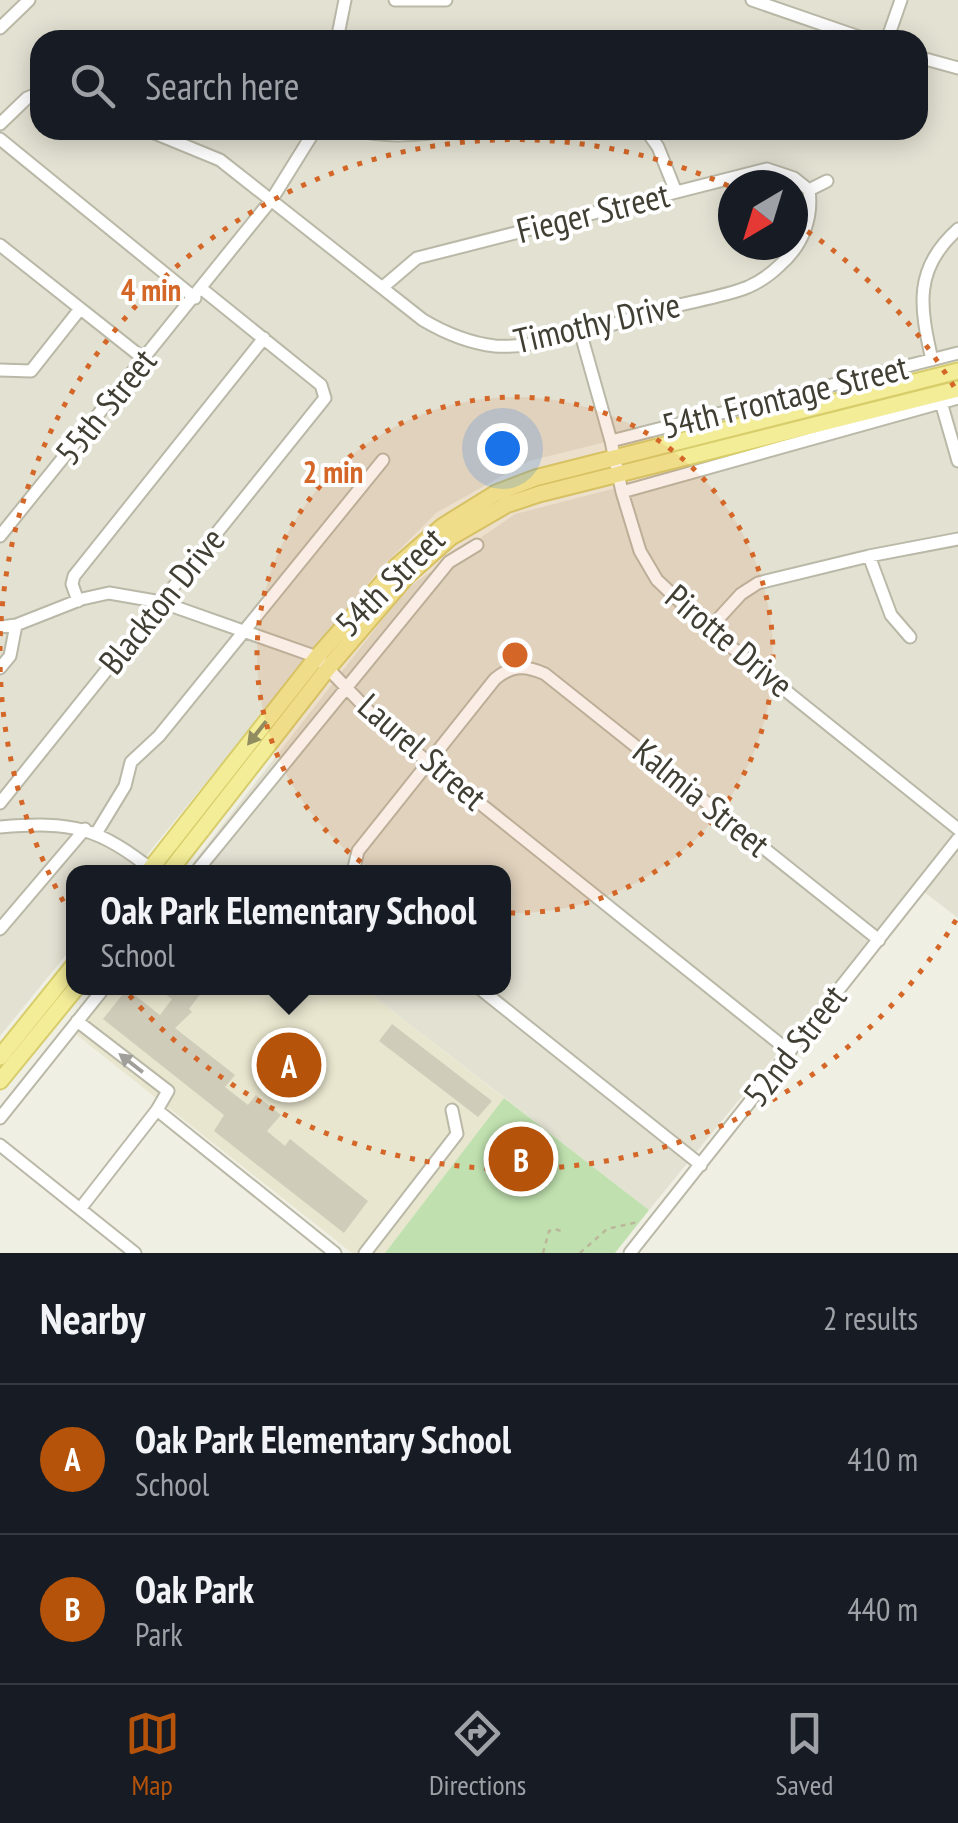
<!DOCTYPE html>
<html lang="en">
<head>
<meta charset="utf-8">
<style>
	:root { --surface:#171b24; --page:#242831; --text:#f1f3f6; --muted:#9ea1a6; --line:#363941; --accent:#b45309 }
	body { margin:0; font-family:"PT Sans Narrow",sans-serif; background:var(--page); color:var(--text) }
	.compass { position:absolute; left:718px; top:170px; width:90px; height:90px; border-radius:50%; background:var(--surface); box-shadow:0 5px 25px #0003; rotate:218deg }
	.you { position:absolute; left:502px; top:448px; width:35px; height:35px; margin:-25px; border:8px solid #fff; border-radius:50%; background:#1a73e8; box-shadow:0 0 0 15px #1a73e833 }
	.badge { display:grid; place-items:center; width:65px; height:65px; border-radius:50%; background:var(--accent); color:#fff; font-size:32px; font-weight:700 }
	.pin { position:absolute; translate:-50% -50%; border:5px solid #fff; box-shadow:0 2px 10px #0006 }
	.popup { position:absolute; left:66px; top:865px; width:445px; height:130px; box-sizing:border-box; display:grid; place-content:center; border-radius:20px; background:var(--surface); filter:drop-shadow(0 2px 8px #0005); font-size:32px; white-space:nowrap; color:var(--muted) }
	.popup b { font-size:38px; color:var(--text) }
	.popup::after { content:''; position:absolute; left:50%; top:100%; margin-left:-20px; border:20px solid transparent; border-top-color:var(--surface) }
	.list { margin:0; padding:0; list-style:none }
	h2 { display:flex; justify-content:space-between; align-items:center; height:130px; margin:0; padding:0 40px; font-size:42px }
	h2 small { font-size:32px; font-weight:400; color:var(--muted) }
	.list li { display:grid; grid-template-columns:65px 1fr auto; gap:30px; align-items:center; box-sizing:border-box; height:150px; padding:0 40px; border-top:2px solid var(--line) }
	.list b { display:block; font-size:38px; white-space:nowrap }
	.list p { margin:0; font-size:32px; white-space:nowrap; color:var(--muted) }
	.list em { font-size:32px; font-style:normal; color:var(--muted) }
	.icon { flex:none; width:55px; height:55px; fill:none; stroke:currentColor; stroke-width:2; stroke-linecap:round; stroke-linejoin:round }
	.map { position:relative; flex:none; width:958px; height:1253px; overflow:hidden }
	.search { position:absolute; background:var(--surface); box-shadow:0 5px 25px #0003; left:30px; right:30px; top:30px; height:110px; display:flex; align-items:center; gap:25px; box-sizing:border-box; padding:0 35px; border-radius:30px; color:var(--muted); font-size:38px }
	.sheet { height:430px; background:var(--surface) }
	nav { display:flex; justify-content:space-around; align-items:center; box-sizing:border-box; height:140px; border-top:2px solid var(--line); background:var(--surface); font-size:28px; color:var(--muted) }
	nav a { display:grid; justify-items:center; gap:5px }
	nav .on { color:var(--accent) }
	.map>svg:first-child { display:block }
</style>
</head>
<body>
<div class="map">
<svg width="958" height="1253" viewBox="0 0 958 1253">
	<rect width="100%" height="100%" fill="#f0efe3"/>
	<path fill="#e3e1d2" fill-rule="evenodd" d="M0,0H958V355L529,461L436,513L379,570L133,872H74V945L0,1036ZM40,40H918V130H40ZM733,185H793V245H733Z
		M958,400V918L915,885L649,1210L363,988H504V872H186L407,588L515,514Z"/>
	<path fill="#e8e6ce" d="M109,988H363L504,1098L385,1253H352L73,1032Z"/>
	<path fill="#c0e1af" d="M504,1098L649,1210L615,1253H385Z"/>
	<path fill="#d0ccba" d="M157,988H194L201,993L189,1009L192,1012L175,1028L235,1075L225,1087L248,1105L256,1095L281,1115L267,1131L285,1146L290,1139L368,1201L344,1233L214,1131L224,1115L103,1019L127,989L160,1015L172,999Z
		M392,1024L492,1101L478,1117L379,1041Z"/>
	<g fill="none" stroke-linecap="round" stroke-linejoin="round">
		<g stroke="#bab8a7" stroke-width="15">
			<path id="minor" d="M395,0H446
				M752,0L868,40
				M0,28L29,0
				M337,40L345,0
				M887,40L901,0
				M918,57L958,68
				M0,124L27,98L40,93
				M147,130L220,160L423,320C445,333 469,343 495,346C541,350 621,321 667,308C693,301 723,297 748,287C759,282 772,273 780,265C802,246 813,219 809,190
				M353,130C388,138 418,135 454,130
				M646,130L658,147L676,192
				M0,139L195,298
				M809,190L827,181
				M0,245L144,359
				M383,287L417,258L767,169L794,178L809,190
				M580,331L611,441L622,492L640,551L657,580L709,629L958,829
				M932,360C920,307 913,269 958,229
				M0,370L31,371L80,309
				M941,402L958,461
				M611,441L958,353
				M622,492L958,398
				M0,536L272,199L315,130
				M869,556L891,615L910,637
				M78,601L72,584L74,576L264,338
				M0,627L16,625L82,599L109,593L161,602L317,657L381,724L790,1052
				M709,629L741,594L758,583L869,556L958,539
				M0,668L10,656L16,625
				M0,803L325,398L321,385L202,289
				M0,827C73,821 98,827 155,872
				M97,832L125,786L131,762L159,736L383,460
				M196,872L449,562L477,545
				M353,872L358,851L495,679C512,665 525,665 545,674L879,940
				M0,929L85,829
				M479,988L701,1165
				M77,1021L168,1091L157,1110L80,1209
				M157,1110L335,1253
				M0,1118L104,988
				M0,1145L135,1253
				M365,1253L457,1134L452,1110
				M630,1253L958,839"/>
		</g>
		<g stroke="#d7cd6b" stroke-width="19">
			<path id="major" d="M148,872L317,657L397,566L443,526L496,493L535,478L958,371
				M169,872L329,667L406,577L451,537L506,505L539,494L958,389
				M0,1057L74,965
				M0,1081L76,988"/>
		</g>
		<path stroke="#bab69a" stroke-width="2.5" stroke-dasharray="5 5" stroke-linecap="butt" d="M543,1253L549,1231L555,1229L564,1232
			M580,1253L607,1229L638,1222"/>
		<use href="#minor" stroke="#fff" stroke-width="11"/>
		<use href="#major" stroke="#f4ed98" stroke-width="15"/>
	</g>
	<defs><path id="oneway-solid" d="M-6-.8H1V-3.2L6.5 0L1 3.2V.8H-6Z" transform="scale(2.5)"/></defs>
	<use fill="#928d61" href="#oneway-solid" transform="translate(257 733) rotate(128)"/>
	<use fill="#a09f9a" href="#oneway-solid" transform="translate(131 1063) rotate(-142)"/>
	<circle cx="515" cy="655" r="258" fill="#d46727" fill-opacity=".12"/>
	<g fill="none" stroke="#d46727" stroke-width="5" stroke-dasharray="5 10">
		<circle cx="515" cy="655" r="258"/>
		<path d="M956 920A515 515 0 0 1 0 659M0 651A515 515 0 0 1 733 188M795 223A515 515 0 0 1 956 390"/>
	</g>
	<g text-anchor="middle" stroke-width="8" stroke-linejoin="round" paint-order="stroke">
		<g font-size="35" fill="#413f34" stroke="#fff">
			<text transform="translate(593 213) rotate(-14)" y="12">Fieger Street</text>
			<text transform="translate(597 323) rotate(-13)" y="12">Timothy Drive</text>
			<text transform="translate(785 397) rotate(-14)" y="12">54th Frontage Street</text>
			<text transform="translate(106 407) rotate(-51)" y="12">55th Street</text>
			<text transform="translate(390 582) rotate(-45)" y="12">54th Street</text>
			<text transform="translate(162 601) rotate(-51)" y="12">Blackton Drive</text>
			<text transform="translate(729 641) rotate(40)" y="12">Pirotte Drive</text>
			<text transform="translate(422 752) rotate(41)" y="12">Laurel Street</text>
			<text transform="translate(701 798) rotate(39)" y="12">Kalmia Street</text>
			<text transform="translate(795 1046) rotate(-52)" y="12">52nd Street</text>
		</g>
	</g>
	<circle cx="515" cy="655" r="15" fill="#d46727" stroke="#fff" stroke-width="5"/>
	<g font-size="30" text-anchor="middle" font-weight="bold" fill="#d46727" stroke="#fff" stroke-width="8" stroke-linejoin="round" paint-order="stroke">
		<text x="151" y="301">4 min</text>
		<text x="333" y="483">2 min</text>
	</g>
</svg>
<svg class="compass" viewBox="-18 -18 36 36"><path d="M0-13l5 13h-10z" fill="#e53935"/><path d="M0 13l5-13h-10z" fill="#9ea1a6"/></svg>
<div class="you"></div>
<div class="pin badge" style="left:289px;top:1065px">A</div>
<div class="popup"><b>Oak Park Elementary School</b>School</div>
<div class="pin badge" style="left:521px;top:1159px">B</div>
<div class="search"><svg class="icon" aria-label="search" viewBox="0 0 24 24"><circle cx="10" cy="10" r="6"/><path d="M15 15l6 6"/></svg>Search here</div>
</div>
<section class="sheet">
<h2>Nearby<small>2 results</small></h2>
<ul class="list">
<li><span class="badge">A</span><div><b>Oak Park Elementary School</b><p>School</p></div><em>410 m</em></li>
<li><span class="badge">B</span><div><b>Oak Park</b><p>Park</p></div><em>440 m</em></li>
</ul>
</section>
<nav>
<a class="on"><svg class="icon" aria-label="map" viewBox="0 0 24 24"><path d="M3 6l6-2 6 2 6-2v14l-6 2-6-2-6 2zM9 4v14M15 6v14"/></svg>Map</a>
<a><svg class="icon" aria-label="directions" viewBox="0 0 24 24"><path d="M12 3l9 9-9 9-9-9zM9 14v-3h6M13 9l2 2-2 2"/></svg>Directions</a>
<a><svg class="icon" aria-label="saved" viewBox="0 0 24 24"><path d="M7 4h10v16l-5-4-5 4z"/></svg>Saved</a>
</nav>
</body>
</html>
